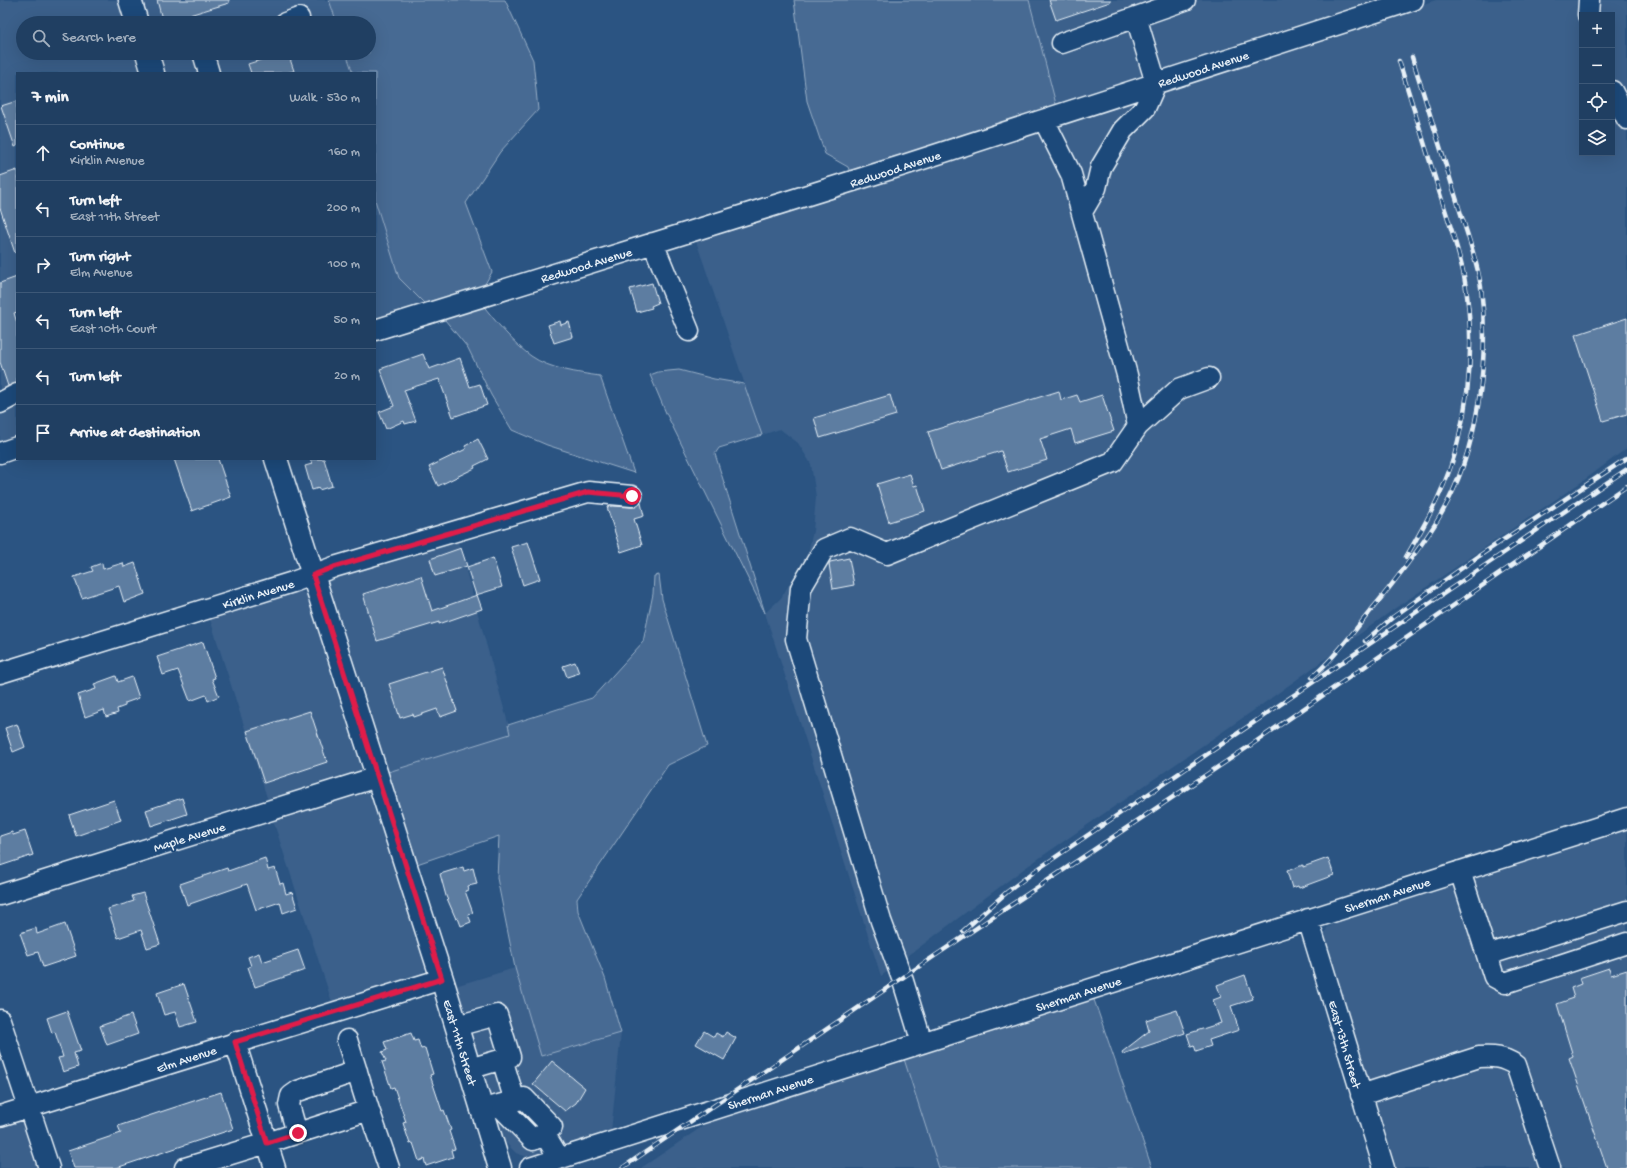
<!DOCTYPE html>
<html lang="en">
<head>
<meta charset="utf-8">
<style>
	:root { --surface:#203f62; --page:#284668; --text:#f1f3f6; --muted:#a2afbe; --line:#3d5877 }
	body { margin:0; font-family:"Gochi Hand",sans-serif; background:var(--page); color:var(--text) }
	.controls { position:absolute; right:12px; top:12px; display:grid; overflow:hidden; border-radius:0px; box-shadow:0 4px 16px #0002 }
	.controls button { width:36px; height:36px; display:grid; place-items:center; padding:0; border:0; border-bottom:1px solid var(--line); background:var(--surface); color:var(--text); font:20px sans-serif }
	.stop { position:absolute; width:12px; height:12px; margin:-9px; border:3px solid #e11d48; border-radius:50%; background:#fff }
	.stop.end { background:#e11d48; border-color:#fff; box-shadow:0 1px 4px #0008 }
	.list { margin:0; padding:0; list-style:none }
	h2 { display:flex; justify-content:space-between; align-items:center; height:52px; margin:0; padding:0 16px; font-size:17px }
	h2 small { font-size:13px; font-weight:400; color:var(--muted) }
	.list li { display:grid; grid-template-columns:26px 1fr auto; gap:12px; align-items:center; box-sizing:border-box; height:56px; padding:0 16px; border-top:1px solid var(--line) }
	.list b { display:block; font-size:15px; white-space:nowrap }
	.list p { margin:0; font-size:13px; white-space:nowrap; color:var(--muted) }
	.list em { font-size:13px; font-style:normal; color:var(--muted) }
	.icon { flex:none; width:22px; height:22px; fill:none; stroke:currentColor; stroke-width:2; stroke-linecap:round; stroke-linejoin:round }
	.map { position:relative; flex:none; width:1627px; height:1168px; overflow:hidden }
	.search { position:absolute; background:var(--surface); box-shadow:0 4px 16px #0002; left:16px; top:16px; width:360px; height:44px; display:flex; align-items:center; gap:10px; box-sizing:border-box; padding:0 14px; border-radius:22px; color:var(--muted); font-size:15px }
	.panel { position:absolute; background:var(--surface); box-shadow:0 4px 16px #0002; left:16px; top:72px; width:360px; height:388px; border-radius:0px }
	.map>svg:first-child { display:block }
</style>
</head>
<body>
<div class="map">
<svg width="1627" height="1168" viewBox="0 0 1627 1168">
	<rect width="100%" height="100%" fill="#2b5482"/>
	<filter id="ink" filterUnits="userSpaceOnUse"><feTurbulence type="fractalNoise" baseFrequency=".025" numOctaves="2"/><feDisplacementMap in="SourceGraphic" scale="8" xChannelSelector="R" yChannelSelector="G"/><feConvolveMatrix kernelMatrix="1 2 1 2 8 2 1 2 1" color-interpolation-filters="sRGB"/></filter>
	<g filter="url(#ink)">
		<path fill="#3a608b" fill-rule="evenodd" d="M0,0H121L128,23H23V53H137L144,73H17V440L0,446Z
			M139,0H329L337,23H146Z
			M1029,0H1390L1057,108Z
			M1436,0H1627V448L1583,481L1397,607L1260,706L1025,868L881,976L765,613L781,598L808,553L813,531L816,497L811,464L798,443L780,429L762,435L695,238L906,172ZM1582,15H1612V153H1582Z
			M156,53H346L353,73H162Z
			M375,200L399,278L427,306L375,322Z
			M457,538L511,734L385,773L327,585V580Z
			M297,591L302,592L309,596L363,764L358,774L269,804L209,616Z
			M366,791L373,796L405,894L426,967L424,972L420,977L333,1005L272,817Z
			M1627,829V1168H1392L1323,940L1327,928L1338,921Z
			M515,968L541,1055L621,1033L611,1132L530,1158L516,1153L503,1140L455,986Z
			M904,1059L939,1168H641L712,1120Z
			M17,1120L24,1122L43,1168H0V1125Z"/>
		<path fill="#476b93" stroke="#98aec6" d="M329,0H505L533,60L538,110L500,152L466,203L492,272L482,289L427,306L399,278L375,200V73H353L346,53H369V23H337Z
			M794,0H1029L1057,108L851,175L848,167L825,154L807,101Z
			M482,304C496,322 513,343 531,356C549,369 579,373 600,376L634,473L547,445L512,430L491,395L468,348L445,320L440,317Z
			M679,370L714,379L744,384L762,435L719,448L715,454L765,613L666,413L650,375L658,372Z
			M659,575L662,599L707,746L668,765L577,899L578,911L605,978L621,1033L541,1056L515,968L497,878L499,836L414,865L385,773L510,734L508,725L592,698L643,642L653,594L654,576Z
			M1092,994L1152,1168H939L904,1059Z"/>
		<path fill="#5d7da1" stroke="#e8f1f8" d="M157,0H229V3L163,23Z
			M1049,0H1110V2L1056,20Z
			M282,53H288L294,71L286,73H251L248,64Z
			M17,101V146L15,147L1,106Z
			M17,170V252L15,253L0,208V176Z
			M17,277V312L14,313L17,323V383L8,386L0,362V283Z
			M652,283L658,303L651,306L652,308L637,312L630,289Z
			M1627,318V414L1603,421L1575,335Z
			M560,321L561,325L569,322L573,337L554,343L548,325Z
			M423,354L429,369L460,358L470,387L480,384L487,405L453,417L439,379L404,390L416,421L405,424L404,421L386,429L379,412L394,406L380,369Z
			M1059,391L1061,400L1077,395L1080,402L1102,395L1114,431L1075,443L1071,429L1040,439L1047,460L1008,472L1001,451L941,470L928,432Z
			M890,395L896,415L820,438L814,418Z
			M478,439L488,459L474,466L475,468L438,486L429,467L466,449L465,446Z
			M174,459H218L231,497L192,511Z
			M310,459H324L332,486L319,490V488L312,490L305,466L312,464Z
			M910,474L914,486L917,485L925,511L889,522L877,484Z
			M641,503L644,516L634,519L642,545L621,552L607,507L612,506L631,507H636Z
			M528,542L540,579L523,585L511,547Z
			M461,548L467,566L435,576L430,559Z
			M493,558L502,587L476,595L467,567Z
			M849,558L854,585L833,589L829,564L830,562Z
			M102,563L103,569L123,563L124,567L135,563L145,594L124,602L119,586L82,598L74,577L93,571L91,567Z
			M421,576L432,611L477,595L482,609L439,624V622L377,641L363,594Z
			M203,642L215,678L212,679L219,696L208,701L206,695L190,701L178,670L163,675L157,657Z
			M575,662L579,673L567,677L563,666Z
			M442,667L457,711L440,717L437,709L414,717L413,714L400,718L389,684Z
			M116,676L118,682L132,677L139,698L125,703V706L117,709L118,713L106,717L104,710L85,717L78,695L96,689L94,684Z
			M310,711L327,762L264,783L247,731Z
			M17,724L25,747L13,752L5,728Z
			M182,798L187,814L151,826L146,810Z
			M114,800L121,820L76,836L69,815Z
			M25,831L33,855L0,866V836L12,832L13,835Z
			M265,858L268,870L275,868L280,884L283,883L286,894L292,892L297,908L283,913L280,902L256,910L247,884L187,905L180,884L227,868L228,871Z
			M1328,858L1334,875L1299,888L1298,886L1292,888L1287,871L1303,865V867Z
			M463,867L464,871L473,868L477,884L468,886L469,890L465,891L473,913L468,914L471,922L461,926L458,918L456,919L446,896L440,874Z
			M143,893L160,944L147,948L141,930L118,938L108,909L134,901L132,896Z
			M65,924L76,956L43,967L38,952L28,955L20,933L36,928L37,934Z
			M298,950L305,970L255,987L248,967L251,966L248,957L259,953L262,962Z
			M1609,968L1611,975L1627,970V1168H1607L1569,1058L1573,1056L1557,1004L1574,998L1571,988L1581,984L1579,978Z
			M1245,975L1253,999L1231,1006L1239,1030L1209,1040L1211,1046L1196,1051L1194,1045L1191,1046L1187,1034L1221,1023L1213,1000L1221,997L1217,985Z
			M184,984L197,1022L180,1027L175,1012L164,1015L157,993Z
			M1177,1010L1185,1033L1123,1054L1122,1052L1149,1031L1146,1020Z
			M67,1011L81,1051L74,1053L78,1067L63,1072L58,1058L63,1057L55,1032L52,1033L47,1018Z
			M131,1015L138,1034L107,1045L100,1026Z
			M704,1031L714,1037L716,1033L723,1037L726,1032L736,1038L724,1060L696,1044Z
			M411,1033L414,1041L418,1040L421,1049L425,1048L433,1074L430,1075L442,1111L444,1110L451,1130L449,1131L455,1149L451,1150L453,1157L426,1166L424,1159L419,1161L413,1143L410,1144L403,1123L406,1122L394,1087L391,1088L382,1062L386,1061L382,1052L387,1050L384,1042Z
			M552,1061L585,1088L576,1103L565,1111L533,1084Z
			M221,1092L233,1129L116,1168H74L68,1151L121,1133L118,1126Z"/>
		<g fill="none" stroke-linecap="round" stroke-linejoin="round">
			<g stroke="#e8f1f8" stroke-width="23">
				<path id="minor" d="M1588,15L1589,0
					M285,23L299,18
					M1062,43L1185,0
					M203,53L209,73
					M1612,91L1627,119
					M1082,212L1096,188L1101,167L1123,130L1145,108L1156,83L1136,17
					M653,243L689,331
					M375,330L904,165L1413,0
					M0,403L17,394
					M1138,426L1179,389L1209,378
					M0,453L17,447
					M0,673L293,582L334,567L588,492L632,496
					M1460,871L1494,977L1505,983L1627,943
					M0,895L377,777
					M1308,919L1384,1168
					M1487,955L1627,911
					M0,1020L49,1168
					M456,1026L497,1015L510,1057L469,1069
					M347,1040L369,1110
					M235,1042L275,1168
					M922,1043L902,978L881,921L796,639L801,588L824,549L850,538L887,554L1113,462L1138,426L1127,375L1071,174L1044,120
					M502,1059L515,1101
					M1361,1095L1479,1057C1495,1056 1502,1057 1516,1065L1550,1168
					M499,1105L533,1140L544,1133
					M481,1110L524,1098L552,1127L544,1133L559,1158
					M0,1116L442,979
					M297,1133L289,1105L291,1096L298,1091L357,1071
					M185,1168L267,1143L369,1110L389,1168
					M530,1168L1627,818"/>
			</g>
			<g stroke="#e8f1f8" stroke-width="25">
				<path id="major" d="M130,0L137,23
					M147,53L153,73
					M276,459L442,979L500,1168"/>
			</g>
			<use href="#minor" stroke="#1f4a7a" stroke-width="20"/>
			<use href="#major" stroke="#1f4a7a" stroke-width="22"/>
			<g stroke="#e8f1f8" stroke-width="4.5">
				<path id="rail" d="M1399,61C1412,104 1426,148 1439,191C1448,219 1458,247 1464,276C1474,330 1471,388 1458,441C1449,482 1427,521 1406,557
					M1365,641L1393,617L1479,556L1627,458
					M1312,677C1329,663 1342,646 1356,629C1370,611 1385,594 1399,575C1413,556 1428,537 1440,516C1478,452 1490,360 1481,287C1477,258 1465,229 1457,201C1442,153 1427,105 1412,57
					M963,931L1007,892L1035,871L1627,469
					M622,1168L936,955L1251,745L1627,486"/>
			</g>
			<use href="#rail" stroke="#1f4a7a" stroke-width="3" stroke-dasharray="9" stroke-linecap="butt"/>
		</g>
	</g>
	<g fill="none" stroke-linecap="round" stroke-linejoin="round" filter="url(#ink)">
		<path stroke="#e11d48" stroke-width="5" d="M298,1133L267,1143L235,1042L442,979L313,575L334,567L588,492L632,496"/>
	</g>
	<g text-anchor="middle" stroke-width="4" stroke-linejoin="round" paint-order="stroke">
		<g font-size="13" fill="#e8f1f8" stroke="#1f4a7a">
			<text transform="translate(1203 68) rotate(-18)" y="5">Redwood Avenue</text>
			<text transform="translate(895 168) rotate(-18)" y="5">Redwood Avenue</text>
			<text transform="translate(586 264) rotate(-17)" y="5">Redwood Avenue</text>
			<text transform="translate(258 593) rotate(-17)" y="5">Kirklin Avenue</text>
			<text transform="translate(189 836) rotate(-17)" y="5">Maple Avenue</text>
			<text transform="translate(1387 894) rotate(-18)" y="5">Sherman Avenue</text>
			<text transform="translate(1078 993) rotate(-18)" y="5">Sherman Avenue</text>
			<text transform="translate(461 1042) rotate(73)" y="5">East 11th Street</text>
			<text transform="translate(1346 1044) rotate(74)" y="5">East 13th Street</text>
			<text transform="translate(186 1058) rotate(-18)" y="5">Elm Avenue</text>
			<text transform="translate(770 1091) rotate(-18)" y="5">Sherman Avenue</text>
		</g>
	</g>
</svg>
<div class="controls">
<button>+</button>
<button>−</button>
<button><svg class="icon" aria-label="locate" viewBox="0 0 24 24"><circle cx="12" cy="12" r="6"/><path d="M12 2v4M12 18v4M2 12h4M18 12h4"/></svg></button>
<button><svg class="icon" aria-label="layers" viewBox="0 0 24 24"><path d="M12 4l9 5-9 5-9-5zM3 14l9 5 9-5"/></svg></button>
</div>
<div class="stop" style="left:632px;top:496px"></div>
<div class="stop end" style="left:298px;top:1133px"></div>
<div class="search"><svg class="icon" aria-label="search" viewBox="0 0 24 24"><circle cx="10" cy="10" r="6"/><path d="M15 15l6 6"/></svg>Search here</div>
<section class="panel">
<h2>7 min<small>Walk · 530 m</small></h2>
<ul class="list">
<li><svg class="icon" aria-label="ahead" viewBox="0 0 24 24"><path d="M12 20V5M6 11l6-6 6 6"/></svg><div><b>Continue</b><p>Kirklin Avenue</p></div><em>160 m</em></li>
<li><svg class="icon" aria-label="left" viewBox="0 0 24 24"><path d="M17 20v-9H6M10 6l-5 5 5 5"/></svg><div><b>Turn left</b><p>East 11th Street</p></div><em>200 m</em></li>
<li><svg class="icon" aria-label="right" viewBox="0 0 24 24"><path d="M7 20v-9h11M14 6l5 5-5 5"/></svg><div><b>Turn right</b><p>Elm Avenue</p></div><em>100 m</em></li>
<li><svg class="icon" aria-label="left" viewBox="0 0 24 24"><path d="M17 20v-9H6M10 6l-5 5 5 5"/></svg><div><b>Turn left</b><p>East 10th Court</p></div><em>50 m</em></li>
<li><svg class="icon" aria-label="left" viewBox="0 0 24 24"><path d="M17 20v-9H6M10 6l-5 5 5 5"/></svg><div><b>Turn left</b></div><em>20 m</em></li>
<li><svg class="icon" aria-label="arrive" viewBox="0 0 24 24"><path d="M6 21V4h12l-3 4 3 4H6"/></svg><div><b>Arrive at destination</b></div></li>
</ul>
</section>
</div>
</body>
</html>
